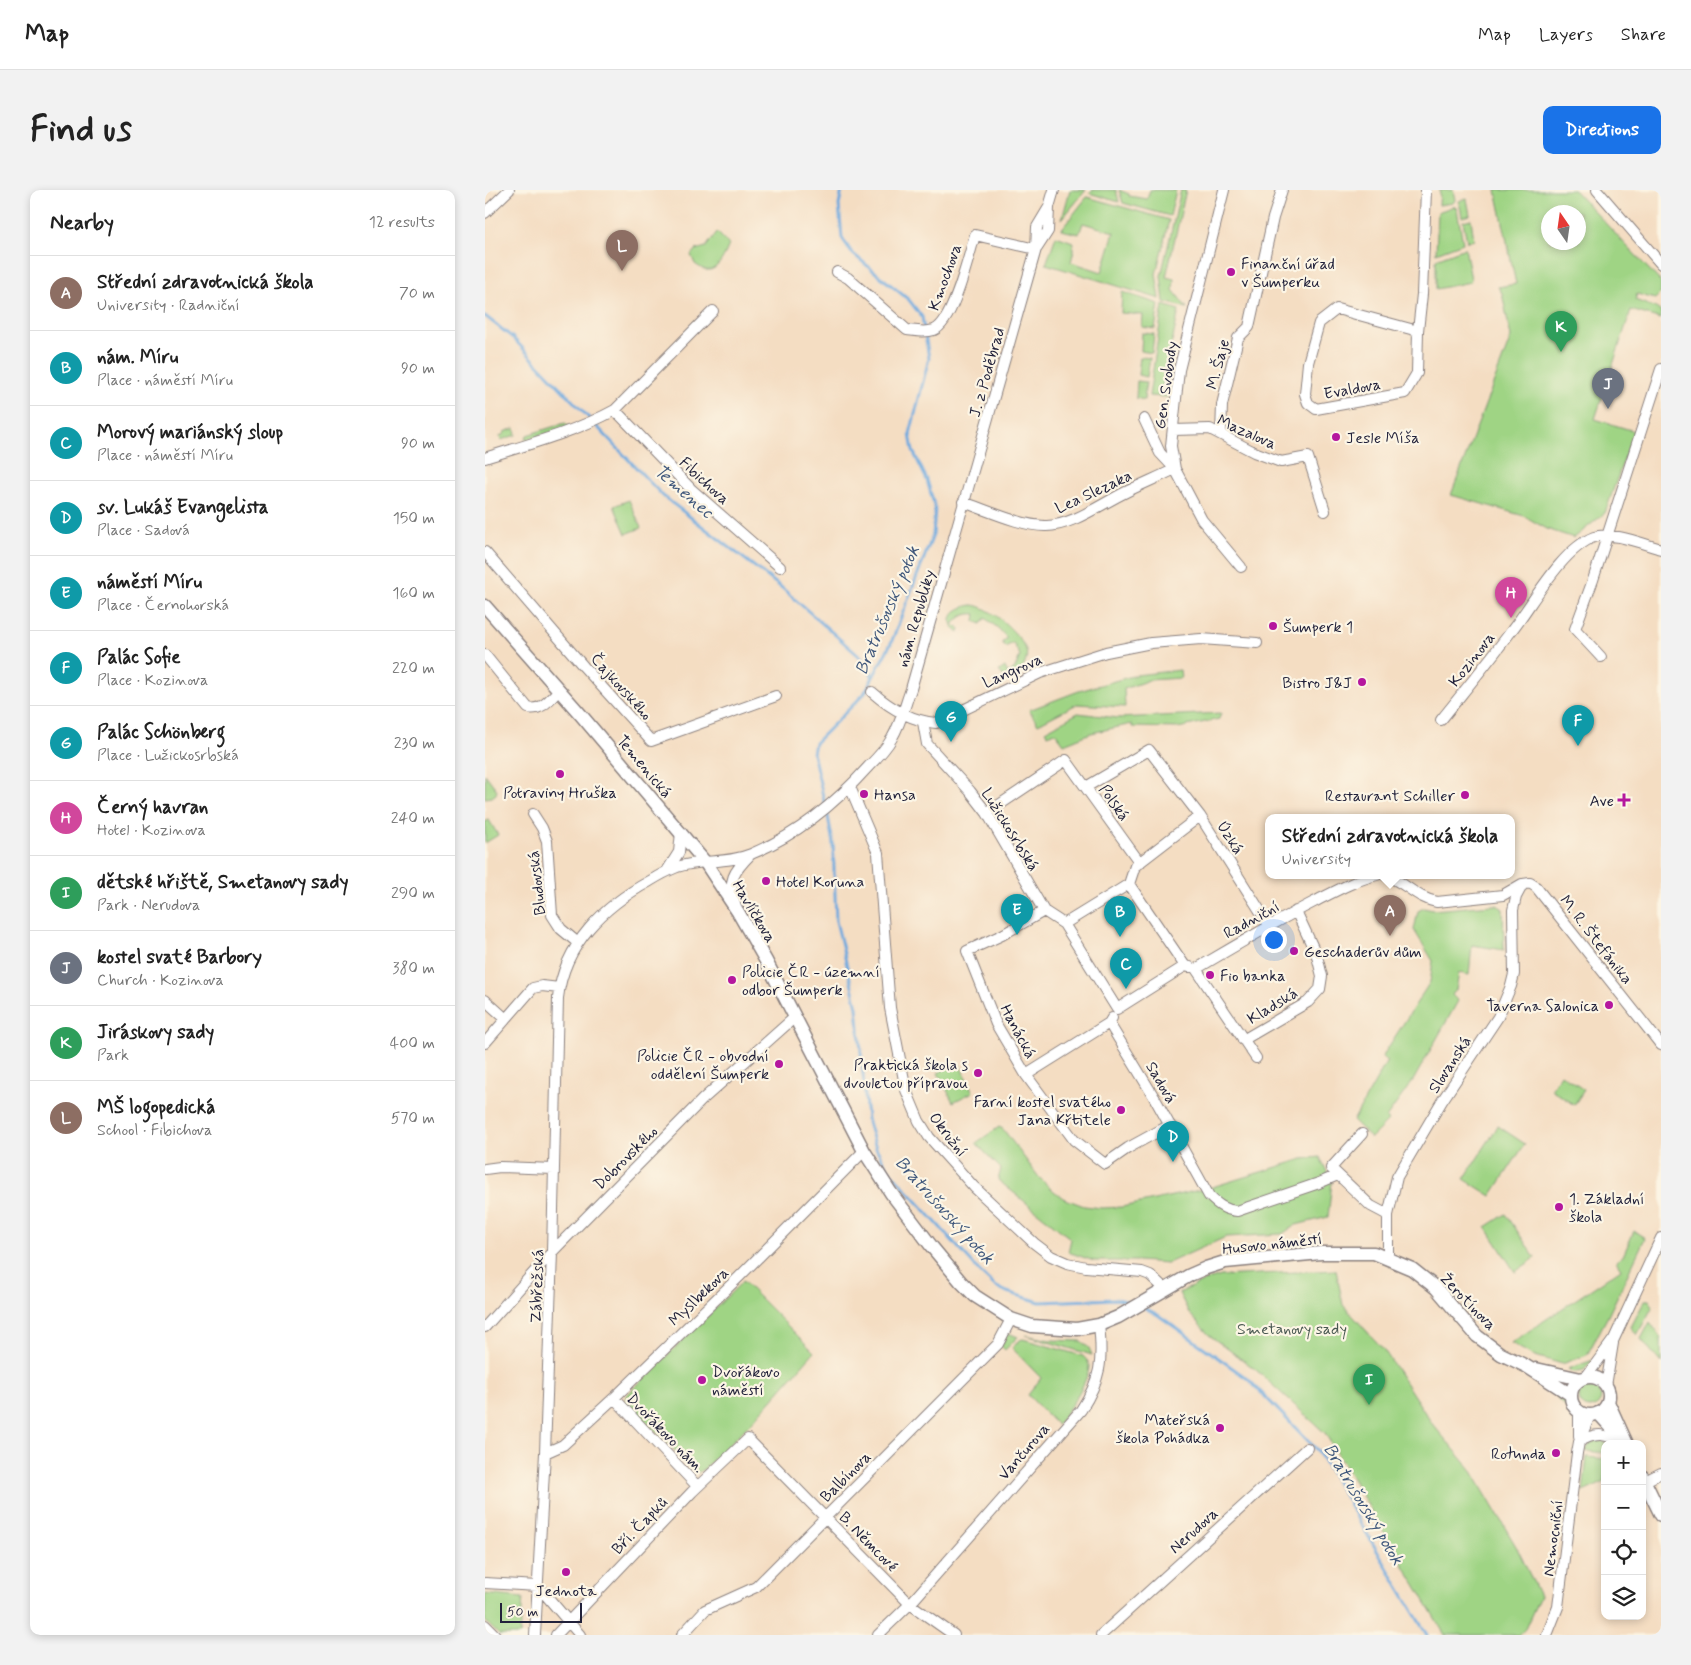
<!DOCTYPE html>
<html lang="en">
<head>
<meta charset="utf-8">
<style>
	:root { --surface:#fff; --page:#f2f2f2; --text:#222; --muted:#767676; --line:#e0e0e0; --accent:#1a73e8 }
	body { margin:0; font-family:Mynerve,sans-serif; background:var(--page); color:var(--text) }
	.controls { position:absolute; right:15px; bottom:15px; display:grid; overflow:hidden; border-radius:10px; box-shadow:0 2px 8px #0003 }
	.controls button { width:45px; height:45px; display:grid; place-items:center; padding:0; border:0; border-bottom:1px solid var(--line); background:var(--surface); color:var(--text); font:25px sans-serif }
	.compass { position:absolute; left:1056px; top:15px; width:45px; height:45px; border-radius:50%; background:var(--surface); box-shadow:0 2px 8px #0003; rotate:347deg }
	.scale { position:absolute; left:15px; bottom:12px; width:82px; box-sizing:border-box; padding-left:5px; border:2px solid #22223b; border-top:0; font-size:14px; line-height:18px; white-space:nowrap; color:#22223b; -webkit-text-stroke:4px #fcf5e5; paint-order:stroke }
	.you { position:absolute; left:788px; top:749px; width:18px; height:18px; margin:-12px; border:4px solid #fff; border-radius:50%; background:#1a73e8; box-shadow:0 0 0 8px #1a73e833 }
	.badge { display:grid; place-items:center; width:32px; height:32px; border-radius:50%; background:var(--accent); color:#fff; font-size:16px; font-weight:700 }
	.pin { position:absolute; translate:-50% -41px; filter:drop-shadow(0 1px 2px #0008) }
	.pin::after { content:''; position:absolute; top:26px; width:18px; height:15px; background:inherit; clip-path:polygon(0 0,100% 0,50% 100%) }
	.popup { position:absolute; left:780px; top:624px; width:250px; height:65px; box-sizing:border-box; display:grid; place-content:center; border-radius:10px; background:var(--surface); filter:drop-shadow(0 1px 4px #0005); font-size:16px; white-space:nowrap; color:var(--muted) }
	.popup b { font-size:19px; color:var(--text) }
	.popup::after { content:''; position:absolute; left:50%; top:100%; margin-left:-10px; border:10px solid transparent; border-top-color:var(--surface) }
	.list { margin:0; padding:0; list-style:none }
	h2 { display:flex; justify-content:space-between; align-items:center; height:65px; margin:0; padding:0 20px; font-size:21px }
	h2 small { font-size:16px; font-weight:400; color:var(--muted) }
	.list li { display:grid; grid-template-columns:32px 1fr auto; gap:15px; align-items:center; box-sizing:border-box; height:75px; padding:0 20px; border-top:1px solid var(--line) }
	.list b { display:block; font-size:19px; white-space:nowrap }
	.list p { margin:0; font-size:16px; white-space:nowrap; color:var(--muted) }
	.list em { font-size:16px; font-style:normal; color:var(--muted) }
	.icon { flex:none; width:28px; height:28px; fill:none; stroke:currentColor; stroke-width:2; stroke-linecap:round; stroke-linejoin:round }
	.map { position:relative; flex:none; width:1176px; height:1445px; overflow:hidden; border-radius:10px }
	header { display:flex; align-items:center; gap:30px; box-sizing:border-box; height:70px; padding:0 25px; background:var(--surface); border-bottom:1px solid var(--line) }
	header strong { font-size:24px }
	nav { display:flex; gap:28px; margin-inline-start:auto; font-size:18px }
	.intro { display:flex; align-items:center; justify-content:space-between; box-sizing:border-box; height:120px; padding:0 30px }
	h1 { margin:0; font-size:35px }
	.button { padding:12px 22px; border-radius:10px; background:var(--accent); color:#fff; font-size:18px; font-weight:700 }
	main { display:flex; gap:30px; padding:0 30px }
	aside { flex:1; background:var(--surface); border-radius:10px; box-shadow:0 2px 8px #0003 }
	.map>svg:first-child { display:block }
</style>
</head>
<body>
<header>
<strong>Map</strong>
<nav><a>Map</a><a>Layers</a><a>Share</a></nav>
</header>
<div class="intro"><h1>Find us</h1><a class="button">Directions</a></div>
<main>
<aside>
<h2>Nearby<small>12 results</small></h2>
<ul class="list">
<li><span class="badge" style="background:#8d6e63">A</span><div><b>Střední zdravotnická škola</b><p>University · Radniční</p></div><em>70 m</em></li>
<li><span class="badge" style="background:#0f9aa8">B</span><div><b>nám. Míru</b><p>Place · náměstí Míru</p></div><em>90 m</em></li>
<li><span class="badge" style="background:#0f9aa8">C</span><div><b>Morový mariánský sloup</b><p>Place · náměstí Míru</p></div><em>90 m</em></li>
<li><span class="badge" style="background:#0f9aa8">D</span><div><b>sv. Lukáš Evangelista</b><p>Place · Sadová</p></div><em>150 m</em></li>
<li><span class="badge" style="background:#0f9aa8">E</span><div><b>náměstí Míru</b><p>Place · Černohorská</p></div><em>160 m</em></li>
<li><span class="badge" style="background:#0f9aa8">F</span><div><b>Palác Sofie</b><p>Place · Kozinova</p></div><em>220 m</em></li>
<li><span class="badge" style="background:#0f9aa8">G</span><div><b>Palác Schönberg</b><p>Place · Lužickosrbská</p></div><em>230 m</em></li>
<li><span class="badge" style="background:#d1479c">H</span><div><b>Černý havran</b><p>Hotel · Kozinova</p></div><em>240 m</em></li>
<li><span class="badge" style="background:#2e9e5b">I</span><div><b>dětské hřiště, Smetanovy sady</b><p>Park · Nerudova</p></div><em>290 m</em></li>
<li><span class="badge" style="background:#6b7280">J</span><div><b>kostel svaté Barbory</b><p>Church · Kozinova</p></div><em>380 m</em></li>
<li><span class="badge" style="background:#2e9e5b">K</span><div><b>Jiráskovy sady</b><p>Park</p></div><em>400 m</em></li>
<li><span class="badge" style="background:#8d6e63">L</span><div><b>MŠ logopedická</b><p>School · Fibichova</p></div><em>570 m</em></li>
</ul>
</aside>
<div class="map">
<svg width="1176" height="1445" viewBox="0 0 1176 1445">
	<rect width="100%" height="100%" fill="#fcf5e5"/>
	<filter id="ink" filterUnits="userSpaceOnUse"><feTurbulence type="fractalNoise" baseFrequency=".02" numOctaves="2"/><feDisplacementMap in="SourceGraphic" scale="10" xChannelSelector="R" yChannelSelector="G"/><feConvolveMatrix kernelMatrix="1 2 1 2 8 2 1 2 1" color-interpolation-filters="sRGB"/></filter>
	<filter id="wash" filterUnits="userSpaceOnUse"><feTurbulence type="fractalNoise" baseFrequency=".0096" numOctaves="4" result="noise"/><feDisplacementMap in="SourceGraphic" scale="20" xChannelSelector="R" yChannelSelector="G"/><feGaussianBlur stdDeviation="1.12" result="paint"/><feColorMatrix in="noise" values="0 0 0 0 0 0 0 0 0 0 0 0 0 0 0 0 0 1.4 0 .05"/><feComposite in="paint" operator="in"/></filter>
	<g filter="url(#wash)">
		<rect width="100%" height="100%" fill="#f4ddc2"/>
		<path fill="#9fd484" stroke="#607b60" fill-rule="evenodd" d="M585,0H601L577,29Z
			M607,0H631L634,12L604,3Z
			M634,0L644,4V6L662,9L665,0H691L685,26L638,13Z
			M696,0H701L681,87L689,89L688,100L702,118L679,112L676,86Z
			M955,0H968L970,10L968,13L954,15Z
			M1011,0H1089L1176,92V103L1170,109L1152,104L1150,110L1171,118L1176,122V129L1146,120L1110,229L1149,241L1120,323L1089,348L1062,339L1039,326L966,305L1026,147L1017,103L1013,97L1031,94ZM1094,22V52H1064V22Z
			M602,7L684,30L671,84L675,109L561,74L571,46L588,52L589,60L586,72L617,82L629,42L598,33L594,44L576,40Z
			M982,9L985,25L977,27L974,11Z
			M969,16L972,19L978,53L951,63L953,22Z
			M986,29L989,50L982,52L978,31Z
			M232,42L244,55C240,64 233,82 221,80C217,79 213,76 210,74L206,65L210,60L221,57Z
			M980,58L986,89L985,92L951,99V69Z
			M637,102L674,114L670,139L657,137L658,125L636,123Z
			M678,115L694,120L676,203L683,205V207L664,206Z
			M657,143L669,144L667,163L656,161Z
			M655,167L665,168L662,187L653,185Z
			M652,191L661,192L659,210L651,208Z
			M80,233L84,236L41,250L42,245Z
			M30,238L31,245L16,250L15,246L19,244V242Z
			M144,310L156,338L141,344L129,316Z
			M487,415C504,415 535,444 541,460C543,467 540,474 537,480L520,488L514,481L520,477L523,484L530,479L535,465L528,453L520,457L517,452L522,448L514,439L500,428L496,434L490,431L491,424C481,423 474,426 468,435L475,439L474,443C456,430 471,417 487,415Z
			M695,480L696,488L664,490L639,499L640,517L592,514L553,534L544,520L594,501L651,485Z
			M593,523L633,528L736,523L734,529L693,538L647,537V534L606,543L579,554L570,542L563,545L560,541Z
			M0,584L12,600L11,604L7,607L0,608Z
			M4,630L13,645L0,653V632Z
			M1007,715H1012L1018,719L1019,760L987,755L984,785L974,783L971,800L967,805L973,811L929,889L901,928L903,931L886,948L868,931L902,871L897,867L945,792L948,771L929,740L933,721L939,718L948,720Z
			M473,872L488,902L468,912L453,883Z
			M1076,884L1099,900L1089,915L1066,899Z
			M1013,936L1040,954L1006,1006L979,989Z
			M514,937L518,939L553,986L565,998L578,1008L599,1016L617,1018L637,1017L724,998L818,969L835,967L847,992L843,1027L811,1035L797,1044L741,1047L683,1073L653,1071H609L583,1062L586,1049L513,990L516,979L491,953Z
			M1021,1024L1050,1068L1030,1082L1001,1037Z
			M1149,1041L1160,1048L1123,1126L1102,1165L1077,1174L1047,1165L1026,1153L1136,1079L1131,1071L1138,1066Z
			M851,1080L858,1115L899,1160L948,1235L985,1278L1032,1358L1055,1406L1040,1439L1034,1445H960L840,1243L770,1179L724,1145L704,1123L694,1103L719,1091L736,1086Z
			M258,1091L329,1162L268,1231L219,1279L212,1283L141,1211V1206Z
			M1160,1110H1164L1168,1116L1152,1145L1146,1137Z
			M1165,1132L1176,1148V1173L1156,1149Z
			M523,1143L533,1147L520,1160L516,1156Z
			M540,1145L565,1150L596,1151L604,1158L607,1165Z
			M538,1149L598,1166C601,1169 604,1172 604,1176C604,1192 581,1223 572,1235L543,1205L556,1188L527,1158L535,1150Z
			M1108,1170L1099,1180L1088,1182L1083,1179Z
			M1094 1207a11 11 0 1 1 22 0a11 11 0 1 1-22 0Z
			M1071,1200C1080,1206 1086,1211 1087,1222L1073,1210Z
			M1113,1250L1125,1254H1120V1263L1100,1261L1105,1254Z
			M1102,1267L1120,1269V1292L1098,1302Z
			M0,1404L38,1408L35,1445H14L0,1431Z"/>
		<g fill="none" stroke-linecap="round" stroke-linejoin="round">
			<path stroke="#6ca8de" stroke-width="3" d="M0,126L28,148L178,306L297,398L383,474L387,486
				M340,615L328,563L330,553L379,504L406,453L448,345L450,318L442,290L428,261L425,244L444,168L437,127L424,110L367,63L357,48L354,15L357,0
				M342,621L348,653L351,731L372,817L382,929L391,958L403,979L497,1084L510,1096L522,1102L555,1112L631,1109L650,1113
				M658,1117L673,1125L763,1189L833,1261L942,1445"/>
		</g>
	</g>
	<g filter="url(#ink)">
		<g fill="none" stroke-linecap="round" stroke-linejoin="round">
			<g stroke="#8b807e" stroke-width="12">
				<path id="minor" d="M739,0L694,180L686,256L690,279L717,330L756,377
					M1112,0L1176,74
					M0,23L24,0
					M552,58L563,41L564,17L569,0
					M352,82L363,88L422,140C431,141 440,143 449,140C468,133 484,65 490,45L551,59
					M933,141L852,119L834,133L823,173L820,204L823,213L831,219L920,203L932,183L933,141L937,104L941,0
					M130,220L228,121
					M659,229L675,263L690,279
					M688,240L725,239L769,262L796,272L823,267L840,321
					M736,244L737,215L753,148L764,137L788,28L797,0
					M0,268C44,254 90,242 130,220L206,299L295,377
					M478,312C502,320 536,336 560,336C585,337 618,313 641,302C657,294 674,287 690,279
					M0,362L99,477L166,551L291,506
					M0,465L43,518C57,521 65,509 74,500
					M1116,467L1090,439L1108,390L1176,179
					M387,502C405,518 427,531 451,533L555,483L621,462L666,453L716,449L772,453
					M956,530C980,500 1004,471 1027,440C1048,413 1077,359 1109,347C1126,341 1158,354 1176,359
					M438,532L442,554L485,601L502,623L559,721L579,734L632,819
					M365,597L393,663L405,818L421,900L434,931L444,947L489,997L549,1053L566,1066L582,1073L601,1077L657,1082L665,1085L680,1099
					M601,597L664,560L715,626L784,735
					M502,623L581,570L655,673
					M48,624L57,638L62,651L67,725L76,739L93,753
					M182,681L194,662L196,642
					M900,685C920,692 931,708 952,712L1018,705L1037,694
					M644,694L650,676L715,626
					M1038,694L1045,693L1051,697L1176,855
					M250,714C242,691 249,681 265,665
					M559,721L517,745L482,761L511,834L541,885L589,950L620,974L643,958L685,935
					M579,734L644,694L700,776
					M711,779C750,756 788,733 829,712C849,702 870,690 892,685
					M711,779L771,868
					M0,810L21,829
					M632,819L700,776L705,777
					M624,833L669,907L724,1006C733,1015 740,1020 752,1021L834,993L853,985
					M758,850L823,812L835,799L837,786L832,766L811,721
					M0,853L48,798L57,796L74,798
					M541,885L624,833L627,828
					M877,944L846,978L886,1016L903,1025
					M0,979L15,977L69,979
					M903,1068V1025L912,987L957,911L1013,827L1026,796L1029,784L1028,720L1031,707L1038,694
					M0,1137L67,1062L218,909L310,827
					M1101,1187L1129,1149L1176,1048
					M1121,1196L1128,1153
					M129,1208L212,1296
					M1094,1220V1246
					M1094,1252C1112,1241 1121,1244 1139,1254
					M60,1263L78,1255L129,1208L254,1087L379,961
					M1160,1291L1176,1283
					M0,1393L53,1396L95,1445
					M0,1435L10,1445
					M50,1445L60,1263L67,1062L73,808C79,754 119,716 165,691C173,686 182,681 192,677C216,669 242,674 266,664C312,645 350,614 383,577C392,568 401,559 407,548C416,533 420,515 426,499L551,59L552,37L564,17
					M71,1445L207,1302L263,1249L425,1414L469,1445
					M197,1445L220,1420L271,1397L513,1154L526,1129
					M393,1445L425,1414L596,1220C616,1189 618,1171 614,1135
					M616,1445L822,1258
					M1062,1445L1073,1417L1092,1263L1094,1252L1105,1225"/>
			</g>
			<g stroke="#8b807e" stroke-width="15">
				<path id="tertiary" d="M0,416L96,525L220,672L253,722L281,771L379,961L406,1003L447,1057L476,1092L490,1106L526,1129L547,1136L592,1139L614,1135L633,1127L705,1085L721,1078L740,1072L836,1063H889L927,1079L951,1098L992,1146L1016,1164L1041,1176L1086,1205
					M1051,1179L1096,1189
					M1086 1206a19 19 0 1 1 38 0a19 19 0 1 1-38 0Z
					M1123,1212L1142,1254
					M1113,1223L1135,1247
					M1157,1286L1176,1325"/>
			</g>
			<use href="#minor" stroke="#fff" stroke-width="10"/>
			<use href="#tertiary" stroke="#fff" stroke-width="12"/>
		</g>
	</g>
	<g fill="#b5179e" stroke="#fcf5e5" stroke-width="2">
		<circle cx="746" cy="82" r="5"/>
		<circle cx="851" cy="247" r="5"/>
		<circle cx="788" cy="436" r="5"/>
		<circle cx="877" cy="492" r="5"/>
		<circle cx="75" cy="584" r="5"/>
		<circle cx="379" cy="604" r="5"/>
		<circle cx="980" cy="605" r="5"/>
		<path d="M1136.5 602.5h5v5h5v5h-5v5h-5v-5h-5v-5h5z"/>
		<circle cx="281" cy="691" r="5"/>
		<circle cx="809" cy="761" r="5"/>
		<circle cx="725" cy="785" r="5"/>
		<circle cx="247" cy="790" r="5"/>
		<circle cx="1124" cy="815" r="5"/>
		<circle cx="294" cy="874" r="5"/>
		<circle cx="493" cy="883" r="5"/>
		<circle cx="636" cy="920" r="5"/>
		<circle cx="1074" cy="1017" r="5"/>
		<circle cx="217" cy="1190" r="5"/>
		<circle cx="735" cy="1238" r="5"/>
		<circle cx="1071" cy="1263" r="5"/>
		<circle cx="81" cy="1382" r="5"/>
	</g>
	<g text-anchor="middle" stroke-width="4.5" stroke-linejoin="round" paint-order="stroke">
		<g font-size="16" fill="#22223b" stroke="#fcf5e5" text-anchor="start">
			<text x="756" y="79">Finanční úřad<tspan x="756" dy="18">v Šumperku</tspan></text>
			<text x="861" y="253">Jesle Míša</text>
			<text x="798" y="442">Šumperk 1</text>
			<text x="867" y="498" text-anchor="end">Bistro J&amp;J</text>
			<text x="75" y="608" text-anchor="middle">Potraviny Hruška</text>
			<text x="389" y="610">Hansa</text>
			<text x="970" y="611" text-anchor="end">Restaurant Schiller</text>
			<text x="1129" y="616" text-anchor="end">Ave</text>
			<text x="291" y="697">Hotel Koruna</text>
			<text x="819" y="767">Geschaderův dům</text>
			<text x="257" y="787">Policie ČR - územní<tspan x="257" dy="18">odbor Šumperk</tspan></text>
			<text x="735" y="791">Fio banka</text>
			<text x="1114" y="821" text-anchor="end">Taverna Salonica</text>
			<text x="284" y="871" text-anchor="end">Policie ČR - obvodní<tspan x="284" dy="18">oddělení Šumperk</tspan></text>
			<text x="483" y="880" text-anchor="end">Praktická škola s<tspan x="483" dy="18">dvouletou přípravou</tspan></text>
			<text x="626" y="917" text-anchor="end">Farní kostel svatého<tspan x="626" dy="18">Jana Křtitele</tspan></text>
			<text x="1084" y="1014">1. Základní<tspan x="1084" dy="18">škola</tspan></text>
			<text x="227" y="1187">Dvořákovo<tspan x="227" dy="18">náměstí</tspan></text>
			<text x="725" y="1235" text-anchor="end">Mateřská<tspan x="725" dy="18">škola Pohádka</tspan></text>
			<text x="1061" y="1269" text-anchor="end">Rotunda</text>
			<text x="81" y="1406" text-anchor="middle">Jednota</text>
		</g>
		<g font-size="16" fill="#22223b" stroke="#fcf5e5">
			<text transform="translate(459 87) rotate(-70)" y="6">Kmochova</text>
			<text transform="translate(732 174) rotate(-75)" y="6">M. Šaje</text>
			<text transform="translate(501 182) rotate(-74)" y="6">J. z Poděbrad</text>
			<text transform="translate(680 195) rotate(-82)" y="6">Gen. Svobody</text>
			<text transform="translate(867 198) rotate(-10)" y="6">Evaldova</text>
			<text transform="translate(762 241) rotate(24)" y="6">Mazalova</text>
			<text transform="translate(220 290) rotate(43)" y="6">Fibichova</text>
			<text transform="translate(608 301) rotate(-25)" y="6">Lea Slezaka</text>
			<text transform="translate(430 428) rotate(-74)" y="6">nám. Republiky</text>
			<text transform="translate(986 469) rotate(-52)" y="6">Kozinova</text>
			<text transform="translate(527 480) rotate(-24)" y="6">Langrova</text>
			<text transform="translate(137 496) rotate(48)" y="6">Čajkovského</text>
			<text transform="translate(160 576) rotate(50)" y="6">Temenická</text>
			<text transform="translate(630 612) rotate(55)" y="6">Polská</text>
			<text transform="translate(526 639) rotate(58)" y="6">Lužickosrbská</text>
			<text transform="translate(746 647) rotate(58)" y="6">Úzká</text>
			<text transform="translate(51 693) rotate(-96)" y="6">Bludovská</text>
			<text transform="translate(270 721) rotate(59)" y="6">Havlíčkova</text>
			<text transform="translate(766 729) rotate(-29)" y="6">Radniční</text>
			<text transform="translate(1112 749) rotate(52)" y="6">M. R. Štefánika</text>
			<text transform="translate(787 815) rotate(-31)" y="6">Kladská</text>
			<text transform="translate(534 841) rotate(62)" y="6">Hanácká</text>
			<text transform="translate(964 874) rotate(-57)" y="6">Slovanská</text>
			<text transform="translate(677 892) rotate(60)" y="6">Sadová</text>
			<text transform="translate(464 944) rotate(52)" y="6">Okružní</text>
			<text transform="translate(140 967) rotate(-45)" y="6">Dobrovského</text>
			<text transform="translate(787 1053) rotate(-6)" y="6">Husovo náměstí</text>
			<text transform="translate(51 1096) rotate(-88)" y="6">Zábřežská</text>
			<text transform="translate(213 1106) rotate(-44)" y="6">Myslbekova</text>
			<text transform="translate(984 1111) rotate(46)" y="6">Žerotínova</text>
			<text transform="translate(181 1242) rotate(46)" y="6">Dvořákovo nám.</text>
			<text transform="translate(538 1261) rotate(-49)" y="6">Vančurova</text>
			<text transform="translate(360 1286) rotate(-45)" y="6">Balbínova</text>
			<text transform="translate(154 1335) rotate(-46)" y="6">Bří. Čapků</text>
			<text transform="translate(708 1340) rotate(-42)" y="6">Nerudova</text>
			<text transform="translate(1067 1348) rotate(-83)" y="6">Nemocniční</text>
			<text transform="translate(384 1351) rotate(46)" y="6">B. Němcové</text>
		</g>
		<g font-size="16" fill="#485751" stroke="#fcf5e5">
			<text x="807" y="1144">Smetanovy sady</text>
		</g>
		<g font-size="18" font-style="italic" fill="#40587c" stroke="#fcf5e5">
			<text transform="translate(199 301) rotate(41)" y="6">Temenec</text>
			<text transform="translate(402 420) rotate(-67)" y="6">Bratrušovský potok</text>
			<text transform="translate(460 1020) rotate(48)" y="6">Bratrušovský potok</text>
			<text transform="translate(879 1314) rotate(59)" y="6">Bratrušovský potok</text>
		</g>
	</g>
</svg>
<div class="controls">
<button>+</button>
<button>−</button>
<button><svg class="icon" aria-label="locate" viewBox="0 0 24 24"><circle cx="12" cy="12" r="6"/><path d="M12 2v4M12 18v4M2 12h4M18 12h4"/></svg></button>
<button><svg class="icon" aria-label="layers" viewBox="0 0 24 24"><path d="M12 4l9 5-9 5-9-5zM3 14l9 5 9-5"/></svg></button>
</div>
<svg class="compass" viewBox="-18 -18 36 36"><path d="M0-13l5 13h-10z" fill="#e53935"/><path d="M0 13l5-13h-10z" fill="#767676"/></svg>
<div class="scale">50 m</div>
<div class="you"></div>
<div class="pin badge" style="left:905px;top:746px;background:#8d6e63">A</div>
<div class="popup"><b>Střední zdravotnická škola</b>University</div>
<div class="pin badge" style="left:635px;top:747px;background:#0f9aa8">B</div>
<div class="pin badge" style="left:641px;top:799px;background:#0f9aa8">C</div>
<div class="pin badge" style="left:688px;top:972px;background:#0f9aa8">D</div>
<div class="pin badge" style="left:532px;top:745px;background:#0f9aa8">E</div>
<div class="pin badge" style="left:1093px;top:556px;background:#0f9aa8">F</div>
<div class="pin badge" style="left:466px;top:552px;background:#0f9aa8">G</div>
<div class="pin badge" style="left:1026px;top:428px;background:#d1479c">H</div>
<div class="pin badge" style="left:884px;top:1215px;background:#2e9e5b">I</div>
<div class="pin badge" style="left:1123px;top:219px;background:#6b7280">J</div>
<div class="pin badge" style="left:1076px;top:162px;background:#2e9e5b">K</div>
<div class="pin badge" style="left:137px;top:81px;background:#8d6e63">L</div>
</div>
</main>
</body>
</html>
